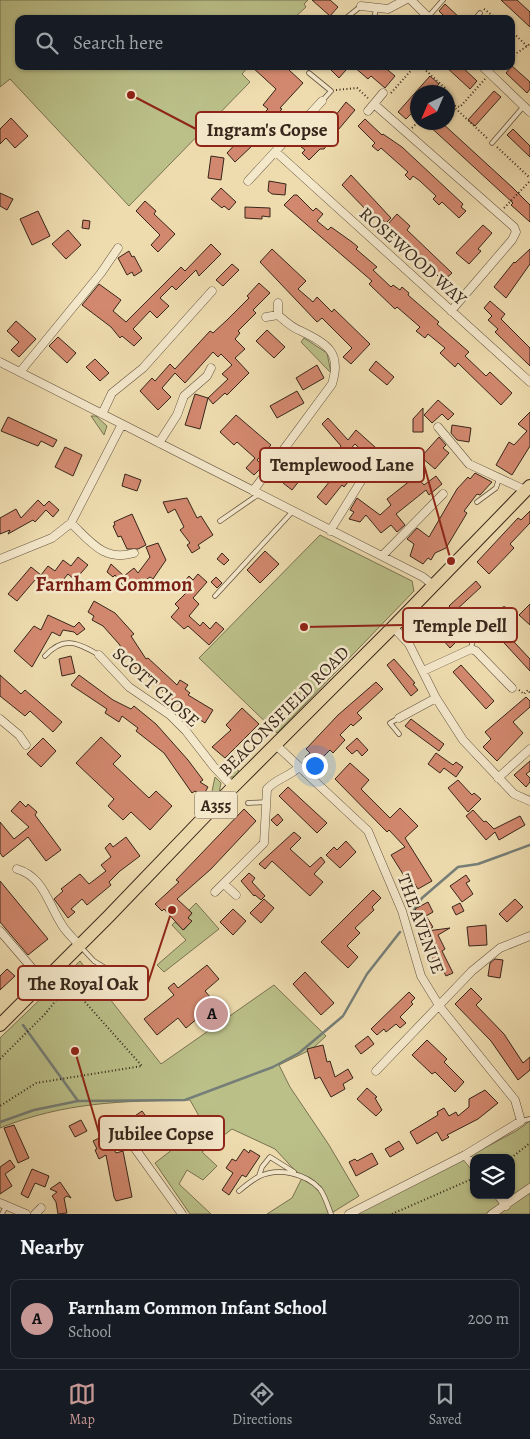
<!DOCTYPE html>
<html lang="en">
<head>
<meta charset="utf-8">
<style>
	:root { --surface:#171b24; --page:#20242c; --text:#f1f3f6; --muted:#9ea1a6; --line:#363941; --accent:#c59692 }
	body { margin:0; font-family:Alegreya,serif; background:var(--page); color:var(--text) }
	.controls { position:absolute; right:15px; bottom:15px; display:grid; overflow:hidden; border-radius:10px; box-shadow:0 1px 4px #0004 }
	.controls button { width:45px; height:45px; display:grid; place-items:center; padding:0; border:0; border-bottom:1px solid var(--line); background:var(--surface); color:var(--text); font:25px sans-serif }
	.compass { position:absolute; left:410px; top:85px; width:45px; height:45px; border-radius:50%; background:var(--surface); box-shadow:0 1px 4px #0004; rotate:224deg }
	.you { position:absolute; left:314px; top:765px; width:18px; height:18px; margin:-12px; border:4px solid #fff; border-radius:50%; background:#1a73e8; box-shadow:0 0 0 8px #1a73e833 }
	.badge { display:grid; place-items:center; width:32px; height:32px; border-radius:50%; background:var(--accent); color:#111; font-size:16px; font-weight:700 }
	.pin { position:absolute; translate:-50% -50%; border:2px solid #fff; box-shadow:0 1px 5px #0006 }
	.list { margin:0; padding:0; list-style:none }
	h2 { display:flex; justify-content:space-between; align-items:center; height:65px; margin:0; padding:0 20px; font-size:21px }
	h2 small { font-size:16px; font-weight:400; color:var(--muted) }
	.list li { display:grid; grid-template-columns:32px 1fr auto; gap:15px; align-items:center; box-sizing:border-box; height:80px; margin:0 10px 10px; padding:0 10px; border:1px solid var(--line); border-radius:10px }
	.list b { display:block; font-size:19px; white-space:nowrap }
	.list p { margin:0; font-size:16px; white-space:nowrap; color:var(--muted) }
	.list em { font-size:16px; font-style:normal; color:var(--muted) }
	.icon { flex:none; width:28px; height:28px; fill:none; stroke:currentColor; stroke-width:2; stroke-linecap:round; stroke-linejoin:round }
	.map { position:relative; flex:none; width:530px; height:1214px; overflow:hidden }
	.search { position:absolute; background:var(--surface); box-shadow:0 1px 4px #0004; left:15px; right:15px; top:15px; height:55px; display:flex; align-items:center; gap:12px; box-sizing:border-box; padding:0 18px; border-radius:10px; color:var(--muted); font-size:19px }
	.sheet { height:155px; background:var(--surface) }
	nav { display:flex; justify-content:space-around; align-items:center; box-sizing:border-box; height:70px; border-top:1px solid var(--line); background:var(--surface); font-size:14px; color:var(--muted) }
	nav a { display:grid; justify-items:center; gap:2px }
	nav .on { color:var(--accent) }
	.map>svg:first-child { display:block }
</style>
</head>
<body>
<div class="map">
<svg width="530" height="1214" viewBox="0 0 530 1214">
	<rect width="100%" height="100%" fill="#eedcaf"/>
	<filter id="stains"><feTurbulence type="fractalNoise" baseFrequency=".004" numOctaves="4"/><feColorMatrix values="0 0 0 0 .2 0 0 0 0 .09 0 0 0 0 .02 0 0 0 .5 -.17"/></filter>
	<radialGradient id="worn" r=".72"><stop offset=".6" stop-color="#630" stop-opacity="0"/><stop offset="1" stop-color="#630" stop-opacity=".3"/></radialGradient>
	<path fill="#bbc089" stroke="#797352" fill-rule="evenodd" d="M0,0H308L304,4L306,7L293,19H19V66H249L242,74L250,82L129,206L10,79L0,87Z
		M304,338L327,353L331,373L301,342Z
		M91,416H96L107,426L104,435Z
		M320,535L412,581L414,591L277,733L199,658Z
		M234,767L239,771L234,777H226L220,772Z
		M215,777L221,783L219,793L211,796Z
		M196,903L219,929L164,972L157,965L186,940L172,925L175,922L184,930L191,922L188,918L192,913L189,910Z
		M80,961L161,1064L274,985L326,1036L312,1049L279,1065L290,1087L329,1145L359,1196L330,1214H267L292,1198L302,1178L275,1149L232,1129L202,1152L217,1166L203,1180L187,1170L179,1184L211,1214H190L155,1163L204,1125L190,1100C121,1101 65,1102 0,1128V1038Z
		M530,1121V1184L485,1214H355L366,1206L442,1171L516,1131ZM474,1158H511V1195H474Z
		M530,1192V1214H499Z"/>
	<g fill="none" stroke-linecap="round" stroke-linejoin="round">
		<path stroke="#757e78" stroke-width="2.5" d="M411,914L422,898L458,867L478,864L530,845
			M23,1025L78,1101L185,1100L273,1067L299,1053L343,1016L367,974L400,932
			M0,1122L34,1110L78,1101"/>
	</g>
	<path fill="#d2886e" stroke="#37261b" d="M312,0H330L338,7L330,16Z
		M501,0H517L530,12V27Z
		M445,4L461,19H447L439,11Z
		M251,66H291L288,69L303,83L280,108L282,109L273,119L276,121L271,128L235,162L227,153L241,138L239,136L247,127L253,132L263,121L259,118L268,109L263,105L276,89Z
		M327,66H342L346,70L339,78Z
		M353,66H383L395,76L385,88L371,76L368,79Z
		M445,66H461L477,81L470,89Z
		M512,66L530,82V89L527,93L506,73Z
		M430,76L439,84L431,92H418V107L406,119L398,112Z
		M494,91L501,97L475,126L468,120Z
		M346,102L355,110L327,143V145L324,149H320L309,160L302,153L305,150L300,146L314,132L319,137Z
		M11,118L28,136L15,148L6,138L0,144V129Z
		M365,119L382,135L383,134L402,147L463,204L461,207L466,211L459,218L442,202L439,205L433,199L436,196L420,181L413,176L410,180L405,175L408,172L381,148L378,151L372,146L375,143L358,126Z
		M425,122H441L513,188L530,205V222L511,205L513,203Z
		M513,129L530,146V157L507,135Z
		M211,156L224,158L221,180L208,178Z
		M351,175L391,218L386,223L381,219L372,216L342,185Z
		M269,181L286,184L285,195L272,194L268,191Z
		M221,188L236,202L229,210L224,206L222,208L211,199Z
		M0,193L13,199L7,210L0,206Z
		M294,195H297L313,211L316,208L323,214L317,221L328,230L331,227L352,242L358,247L356,249L377,267L373,270L391,287L393,285L400,290L402,287L409,293L408,295L439,322L437,324L469,352L465,356L486,376L490,372L512,393L501,405L458,363L455,367L440,353L445,348L428,334L425,338L416,331L420,327L397,307L395,309L369,284L372,281L284,205Z
		M145,201L156,211L154,214L175,234L158,252L151,245L160,235L136,211Z
		M245,207L270,208V217L262,216V219L245,218Z
		M38,211L50,236L32,245L20,219Z
		M397,214L410,226L407,230L452,273L443,281L415,253L417,251L393,235L397,232L388,224Z
		M83,220L90,221L89,229L82,228Z
		M483,225L492,233L478,249L481,251L469,264L456,253Z
		M68,230L81,245L66,259L52,244Z
		M211,244L221,254L199,276L196,270L176,290L172,286L160,298L169,306L157,318L150,311L133,329L142,338L134,346L122,336L120,338L111,327L82,305L99,284L121,300L113,311L126,322L181,267L185,271Z
		M272,249L306,281L298,289L313,302L317,297L332,312L334,309L370,344L351,364L343,357L352,348L322,318L317,322L260,262Z
		M530,249V264L506,298L494,287L514,262L515,263Z
		M129,251L132,257L134,256L142,271L134,276L132,272L127,275L118,258Z
		M232,264L239,270L223,286L216,280Z
		M259,283L270,293L253,310L256,313L238,331L240,333L235,339L245,349L235,358L249,373L227,395L225,393L213,404L208,398L228,379L222,374L232,365L221,354L218,357L213,352L185,383L175,373L162,388L171,397L158,410L140,391L152,378L155,381L170,364L175,369L210,331L213,333L227,320L249,298L247,296Z
		M490,301L505,314L501,319L530,348V366L495,332L498,329L488,320L492,316L484,308Z
		M16,321L36,339L19,357L11,350L19,342L7,331Z
		M267,330L285,347L274,358L256,341Z
		M58,337L76,353L67,363L49,346Z
		M95,359L109,373L100,381L86,367Z
		M376,361L394,377L387,385L369,370Z
		M317,365L324,378L303,390L296,378Z
		M297,391L304,403L277,418L270,406Z
		M195,394L208,398L200,429L185,425Z
		M438,400L454,414L448,420L442,414L432,423L424,415Z
		M423,408V432H413V419Z
		M530,412V446L512,475L496,465L509,442L514,445L527,431L518,424Z
		M236,415L271,445L257,460L263,466L254,475L246,468L255,458L237,442L234,445L220,432Z
		M8,417L57,440L53,447L41,441L38,446L1,431Z
		M328,418L348,440L356,430L394,464L386,474L355,444L340,460L334,454L341,446L322,424Z
		M452,425L471,428L469,442L457,440L451,433Z
		M439,437L446,445L443,448L449,453L435,469L421,457Z
		M65,447L82,455L73,476L55,467Z
		M293,452L311,466L292,490L283,483L291,474L282,466Z
		M343,465L352,472L346,479L348,482L344,487L342,485L326,505L317,497Z
		M475,473L492,482L480,495L477,494L464,511L467,513L446,548L435,553L431,560L428,558L423,564L410,556L414,544L407,539L417,528L429,537L457,489L468,477L470,479Z
		M125,474L141,480L137,491L122,486Z
		M416,476L424,485L436,476L442,484L429,495L426,490L396,514L405,525L397,532L391,525L381,533L366,515L360,522L349,519L354,512L350,510L357,498L380,515L391,505L387,499Z
		M187,498L197,518L201,516L213,535L198,545L200,548L192,553L187,545L190,543L180,530L184,527L175,509L168,513L163,502Z
		M38,500L44,506L49,501L59,510L53,517L46,510L35,522L33,520L8,534L10,530L0,534V518L16,509L21,518Z
		M530,511V523L510,544L514,548L489,574L477,562L518,518L521,520Z
		M132,514L146,545L138,549H127L121,536L118,537L113,526L115,525L114,522Z
		M158,543L166,560L153,579L150,577L128,592L115,575L113,577L107,572L111,564L124,576L134,568L138,573L150,557L146,547Z
		M265,551L279,564L260,583L247,570Z
		M222,553L229,560L224,565L217,559Z
		M78,557L88,565L75,580L68,574L53,592L46,589L35,580L17,601L8,594L31,567L41,575L48,566L55,571L63,560L71,566Z
		M198,574L207,582L193,598L199,604L189,616L200,626L203,622L210,629L216,622L224,629L209,645L188,626L184,629L171,617L179,608L175,604L189,590L182,584L189,576L193,580Z
		M216,577L222,583L217,588L211,582Z
		M476,581L481,587L454,612L449,606Z
		M94,601L115,613L134,634L131,636L146,659L148,658L177,685L180,680L188,685L185,689L190,693L188,695L213,710L205,723L186,711L134,667L119,644L103,626L92,620L94,616L88,612Z
		M530,604V625L519,615Z
		M48,615L74,627L79,622L85,629L77,635L74,632L63,630L60,636L52,632L32,667L14,651L34,626L41,630Z
		M433,617L456,642L450,648L427,622Z
		M500,627L530,659V671L494,632Z
		M71,656L75,673L62,676L59,659Z
		M394,659L415,683L413,684L418,690L411,696L387,665Z
		M461,665L494,701L486,709L453,672Z
		M0,675L21,694L25,690L62,722L53,732L30,711L25,716L0,696Z
		M79,675L113,700L131,709L134,706L156,724L188,760L203,780L200,782L208,787L203,796L195,791L192,793L164,753L136,731L138,728L122,716L119,722L105,713L107,709L71,685Z
		M376,682L383,689L357,713L362,718L353,726L351,724L340,735L345,740L333,753L330,750L314,766L305,757L310,753L306,749L338,715Z
		M526,697L530,701V707L513,722L523,733L497,761L483,747L491,739L485,732Z
		M242,708L259,724L225,758L212,747L231,730L226,725Z
		M411,719L444,744L439,751L405,726Z
		M101,737L121,756L113,764L149,798L156,791L172,806L150,830L131,812L123,820L108,806L114,799L76,763Z
		M43,738L56,751L41,767L27,754Z
		M357,738L368,750L362,756L357,750L352,754L346,748Z
		M436,753L453,765L456,762L463,767L456,777L444,768L440,773L428,764Z
		M530,761V771L526,774L530,778V782L526,787L514,775Z
		M350,763L369,780L361,789L390,818L400,808L418,826L405,838L432,881L418,889L412,880L408,882L391,855L405,847L389,830L387,832L335,779Z
		M458,780L472,795L474,793L481,799L468,812L448,788Z
		M288,787L327,823L317,833L279,796Z
		M20,801L26,807L28,804L37,812L35,815L61,850L46,861L28,837L3,857L0,853V822L14,839L29,827L11,811Z
		M244,809L256,821L211,869L177,899L192,913L188,918L192,921L183,930L164,909L162,911L155,904L179,882L176,880Z
		M473,810L484,822L486,821L494,829L520,816L525,825L499,840L495,832L486,840L466,816Z
		M278,814L283,820L277,826L271,820Z
		M294,832L301,838L290,849L310,867L321,857L325,862L314,874L323,882L310,896L272,861L265,869L259,864Z
		M126,837L140,856L120,871L109,882L111,885L87,905L82,899L71,909L75,912L68,918L54,899L63,891L61,889L80,874L89,884L106,871L101,865L111,857L105,848L110,843L113,847Z
		M346,841L356,852L340,868L326,855L334,847L337,850Z
		M249,873L255,878L252,882L265,896L261,900L255,895L254,896L241,881Z
		M466,875L470,881L466,883L473,894L462,902L450,886Z
		M0,881L48,939L28,955L0,922Z
		M373,890L381,898L372,907L374,910L355,928L360,933L347,946L358,957L348,968L321,942Z
		M264,899L274,908L261,923L250,913Z
		M515,899L523,907L507,922L499,914Z
		M428,902L433,912L426,916L433,927L427,931L450,928L438,935L445,949L442,951L453,973L446,976L443,970H438L430,953L439,949L417,920L421,918L415,909Z
		M460,903L464,911L456,915L452,907Z
		M233,909L246,921L233,935L220,922Z
		M486,925L487,945L469,946L467,927Z
		M495,959L503,960L500,978L488,976L490,963Z
		M207,965L219,979L205,991L222,1011L204,1025L198,1018L186,1028L178,1018L157,1035L144,1019L174,995L168,988L174,983L178,988Z
		M7,969L15,976L0,990V976Z
		M305,972L334,1003L321,1015L293,984Z
		M471,988L482,999L476,1005L504,1034L523,1063L530,1057V1070L518,1080L491,1041L455,1004Z
		M409,992L415,998L411,1002L413,1004L400,1017L406,1023L400,1028L396,1024L386,1032L384,1029L377,1035L371,1029Z
		M368,1036L374,1044L361,1054L355,1046Z
		M427,1040L447,1059L444,1062L464,1082L455,1092L435,1072L432,1074L412,1055Z
		M323,1045L327,1062L330,1061L335,1077L348,1069L353,1078L343,1084L345,1089L331,1097L320,1077L315,1079L307,1049Z
		M367,1088L377,1097L375,1098L382,1110L376,1116L357,1099Z
		M485,1090L498,1103L478,1119L447,1135L449,1137L442,1141L437,1132L417,1144L410,1132L438,1115L437,1112L444,1108L449,1116L456,1112L458,1116L469,1107V1099Z
		M142,1111L148,1119L135,1128L129,1120Z
		M81,1120L87,1131L75,1137L69,1126Z
		M14,1125L29,1158L18,1163L4,1128Z
		M101,1137L105,1144L109,1141L116,1153L123,1151L132,1197L116,1201L114,1197L106,1155L99,1159L95,1150L97,1149L93,1141Z
		M399,1141L404,1149L390,1157L385,1149Z
		M244,1149L249,1153L250,1150L260,1156L246,1177L242,1175L229,1195L222,1190L233,1173L226,1168L232,1159L236,1161Z
		M372,1153L378,1164L356,1176L349,1162L355,1159L357,1161Z
		M10,1160L15,1167L5,1174L12,1186L0,1194V1167Z
		M32,1169L49,1176L45,1187L35,1183L28,1198L21,1194Z
		M60,1182L71,1198L67,1196L64,1198L67,1213L58,1214L56,1202L52,1196L57,1192L50,1189Z"/>
	<g fill="none" stroke-linecap="round" stroke-linejoin="round">
		<g stroke="#655440" stroke-width="5.5">
			<path id="lane" d="M428,17L443,0
				M345,19L361,6
				M374,19L376,9
				M475,19L480,13
				M309,73L331,91L322,101
				M492,143L524,106
				M477,502L496,488L499,479
				M220,521L259,494
				M215,596L293,511
				M471,649L473,638L504,609
				M45,656C64,635 78,643 99,655
				M399,734L390,723L399,718
				M248,803L267,802
				M81,947L94,961L107,969L123,990
				M521,1121L530,1119
				M259,1176L262,1167L270,1157L294,1172
				M239,1191C245,1186 251,1181 258,1177C278,1167 305,1173 320,1189C325,1196 328,1206 331,1214
				M2,1214L6,1206"/>
		</g>
		<g stroke="#655440" stroke-width="9">
			<path id="street" d="M411,0L430,19
				M361,6L388,9L405,0
				M482,66L530,112
				M374,104L514,227L516,232L512,240L451,311
				M368,111L383,93
				M276,152L530,382
				M248,181L322,101
				M278,315V303
				M0,362L423,577L433,585
				M20,372L101,273L118,248
				M102,414L112,393L143,368L212,291
				M438,427L469,464L525,490
				M159,443L177,415L184,396L207,376L211,368
				M253,491L332,384C342,352 327,344 301,331C292,328 285,321 278,315L266,317
				M71,523C91,542 104,562 134,553
				M330,531L366,473
				M382,556L443,494
				M0,559L52,538L71,523L122,424
				M393,627L409,644L436,698L463,740L514,794L530,801
				M99,655L129,687L170,715L186,731L214,767L233,787
				M423,671L471,649L476,651L512,688
				M399,718L436,698
				M0,719L19,735L26,745
				M276,745L368,831L402,911L421,976L440,1007L515,1100L521,1121L465,1155L349,1214
				M498,778L530,749
				M17,869C44,877 48,904 62,925C66,932 74,939 80,946
				M224,884L236,895
				M215,892L264,843L267,789C276,779 288,777 298,768
				M0,931L44,982
				M376,1071L472,971L500,948L530,936
				M115,1131L125,1136L131,1143L182,1214
				M465,1155L474,1166
				M498,1195L506,1206
				M0,1203L26,1214
				M35,1214L41,1208
				M492,1214L530,1188"/>
		</g>
		<g stroke="#37261b" stroke-width="14">
			<path id="primary" d="M0,1025L109,916L233,787L393,627L530,486"/>
		</g>
		<path stroke="#37261b" stroke-width="2" stroke-dasharray="1 2.5" stroke-linecap="butt" d="M484,9L497,19
			M511,31L527,46
			M511,57L530,44
			M421,66L445,88L442,92
			M336,90L357,88L369,99
			M391,93L415,66
			M448,104L460,107L485,79
			M453,106L488,139
			M412,128L418,122
			M497,147L530,178
			M504,208L530,181
			M519,690L524,694L528,690L530,693
			M64,976L69,984
			M0,1059L45,1014L69,984L142,1066L36,1083L0,1106
			M511,1158L530,1143
			M392,1214L474,1178"/>
		<use href="#lane" stroke="#f4e8cb" stroke-width="4"/>
		<use href="#street" stroke="#f4e8cb" stroke-width="8"/>
		<use href="#primary" stroke="#eedcaf" stroke-width="12"/>
	</g>
	<g text-anchor="middle" stroke-width="5" stroke-linejoin="round" paint-order="stroke">
		<rect fill="#f4e8cb" stroke="#706050" stroke-width="1" x="195" y="791.5" width="42" height="27" rx="4"/>
		<g font-size="16" font-weight="bold" fill="#37261b">
			<text x="216" y="811">A355</text>
		</g>
		<g font-size="18" fill="#37261b" stroke="#f4e8cb">
			<text transform="translate(413 256) rotate(42)" y="6">ROSEWOOD WAY</text>
			<text transform="translate(156 687) rotate(42)" y="6">SCOTT CLOSE</text>
			<text transform="translate(284 711) rotate(-45)" y="6">BEACONSFIELD ROAD</text>
			<text transform="translate(421 924) rotate(70)" y="6">THE AVENUE</text>
		</g>
		<g font-size="20" font-weight="bold" fill="#7a1f14" stroke="#f4e8cb">
			<text x="114" y="591">Farnham Common</text>
		</g>
	</g>
	<path fill="none" stroke="#8f2418" stroke-width="2" d="M131 95L196 129M451 561L424 465M304 627L403 625M172 910L148 983M75 1051L99 1133"/>
	<g fill="#8f2418" stroke="#f4e8cb" stroke-width="2">
		<circle cx="131" cy="95" r="5"/>
		<circle cx="451" cy="561" r="5"/>
		<circle cx="304" cy="627" r="5"/>
		<circle cx="172" cy="910" r="5"/>
		<circle cx="75" cy="1051" r="5"/>
	</g>
	<g fill="#f4e8cb" stroke="#8f2418" stroke-width="2">
		<rect x="196" y="112" width="142" height="34" rx="5"/>
		<rect x="260" y="448" width="164" height="34" rx="5"/>
		<rect x="403" y="608" width="114" height="34" rx="5"/>
		<rect x="18" y="966" width="130" height="34" rx="5"/>
		<rect x="99" y="1116" width="125" height="34" rx="5"/>
	</g>
	<g font-size="19" text-anchor="middle" font-weight="bold" fill="#37261b">
		<text x="267" y="136">Ingram's Copse</text>
		<text x="342" y="471">Templewood Lane</text>
		<text x="460" y="632">Temple Dell</text>
		<text x="83" y="990">The Royal Oak</text>
		<text x="161" y="1140">Jubilee Copse</text>
	</g>
	<rect width="100%" height="100%" filter="url(#stains)"/>
	<rect width="100%" height="100%" fill="url(#worn)"/>
</svg>
<div class="controls">
<button><svg class="icon" aria-label="layers" viewBox="0 0 24 24"><path d="M12 4l9 5-9 5-9-5zM3 14l9 5 9-5"/></svg></button>
</div>
<svg class="compass" viewBox="-18 -18 36 36"><path d="M0-13l5 13h-10z" fill="#e53935"/><path d="M0 13l5-13h-10z" fill="#9ea1a6"/></svg>
<div class="you"></div>
<div class="pin badge" style="left:212px;top:1014px">A</div>
<div class="search"><svg class="icon" aria-label="search" viewBox="0 0 24 24"><circle cx="10" cy="10" r="6"/><path d="M15 15l6 6"/></svg>Search here</div>
</div>
<section class="sheet">
<h2>Nearby<small></small></h2>
<ul class="list">
<li><span class="badge">A</span><div><b>Farnham Common Infant School</b><p>School</p></div><em>200 m</em></li>
</ul>
</section>
<nav>
<a class="on"><svg class="icon" aria-label="map" viewBox="0 0 24 24"><path d="M3 6l6-2 6 2 6-2v14l-6 2-6-2-6 2zM9 4v14M15 6v14"/></svg>Map</a>
<a><svg class="icon" aria-label="directions" viewBox="0 0 24 24"><path d="M12 3l9 9-9 9-9-9zM9 14v-3h6M13 9l2 2-2 2"/></svg>Directions</a>
<a><svg class="icon" aria-label="saved" viewBox="0 0 24 24"><path d="M7 4h10v16l-5-4-5 4z"/></svg>Saved</a>
</nav>
</body>
</html>
